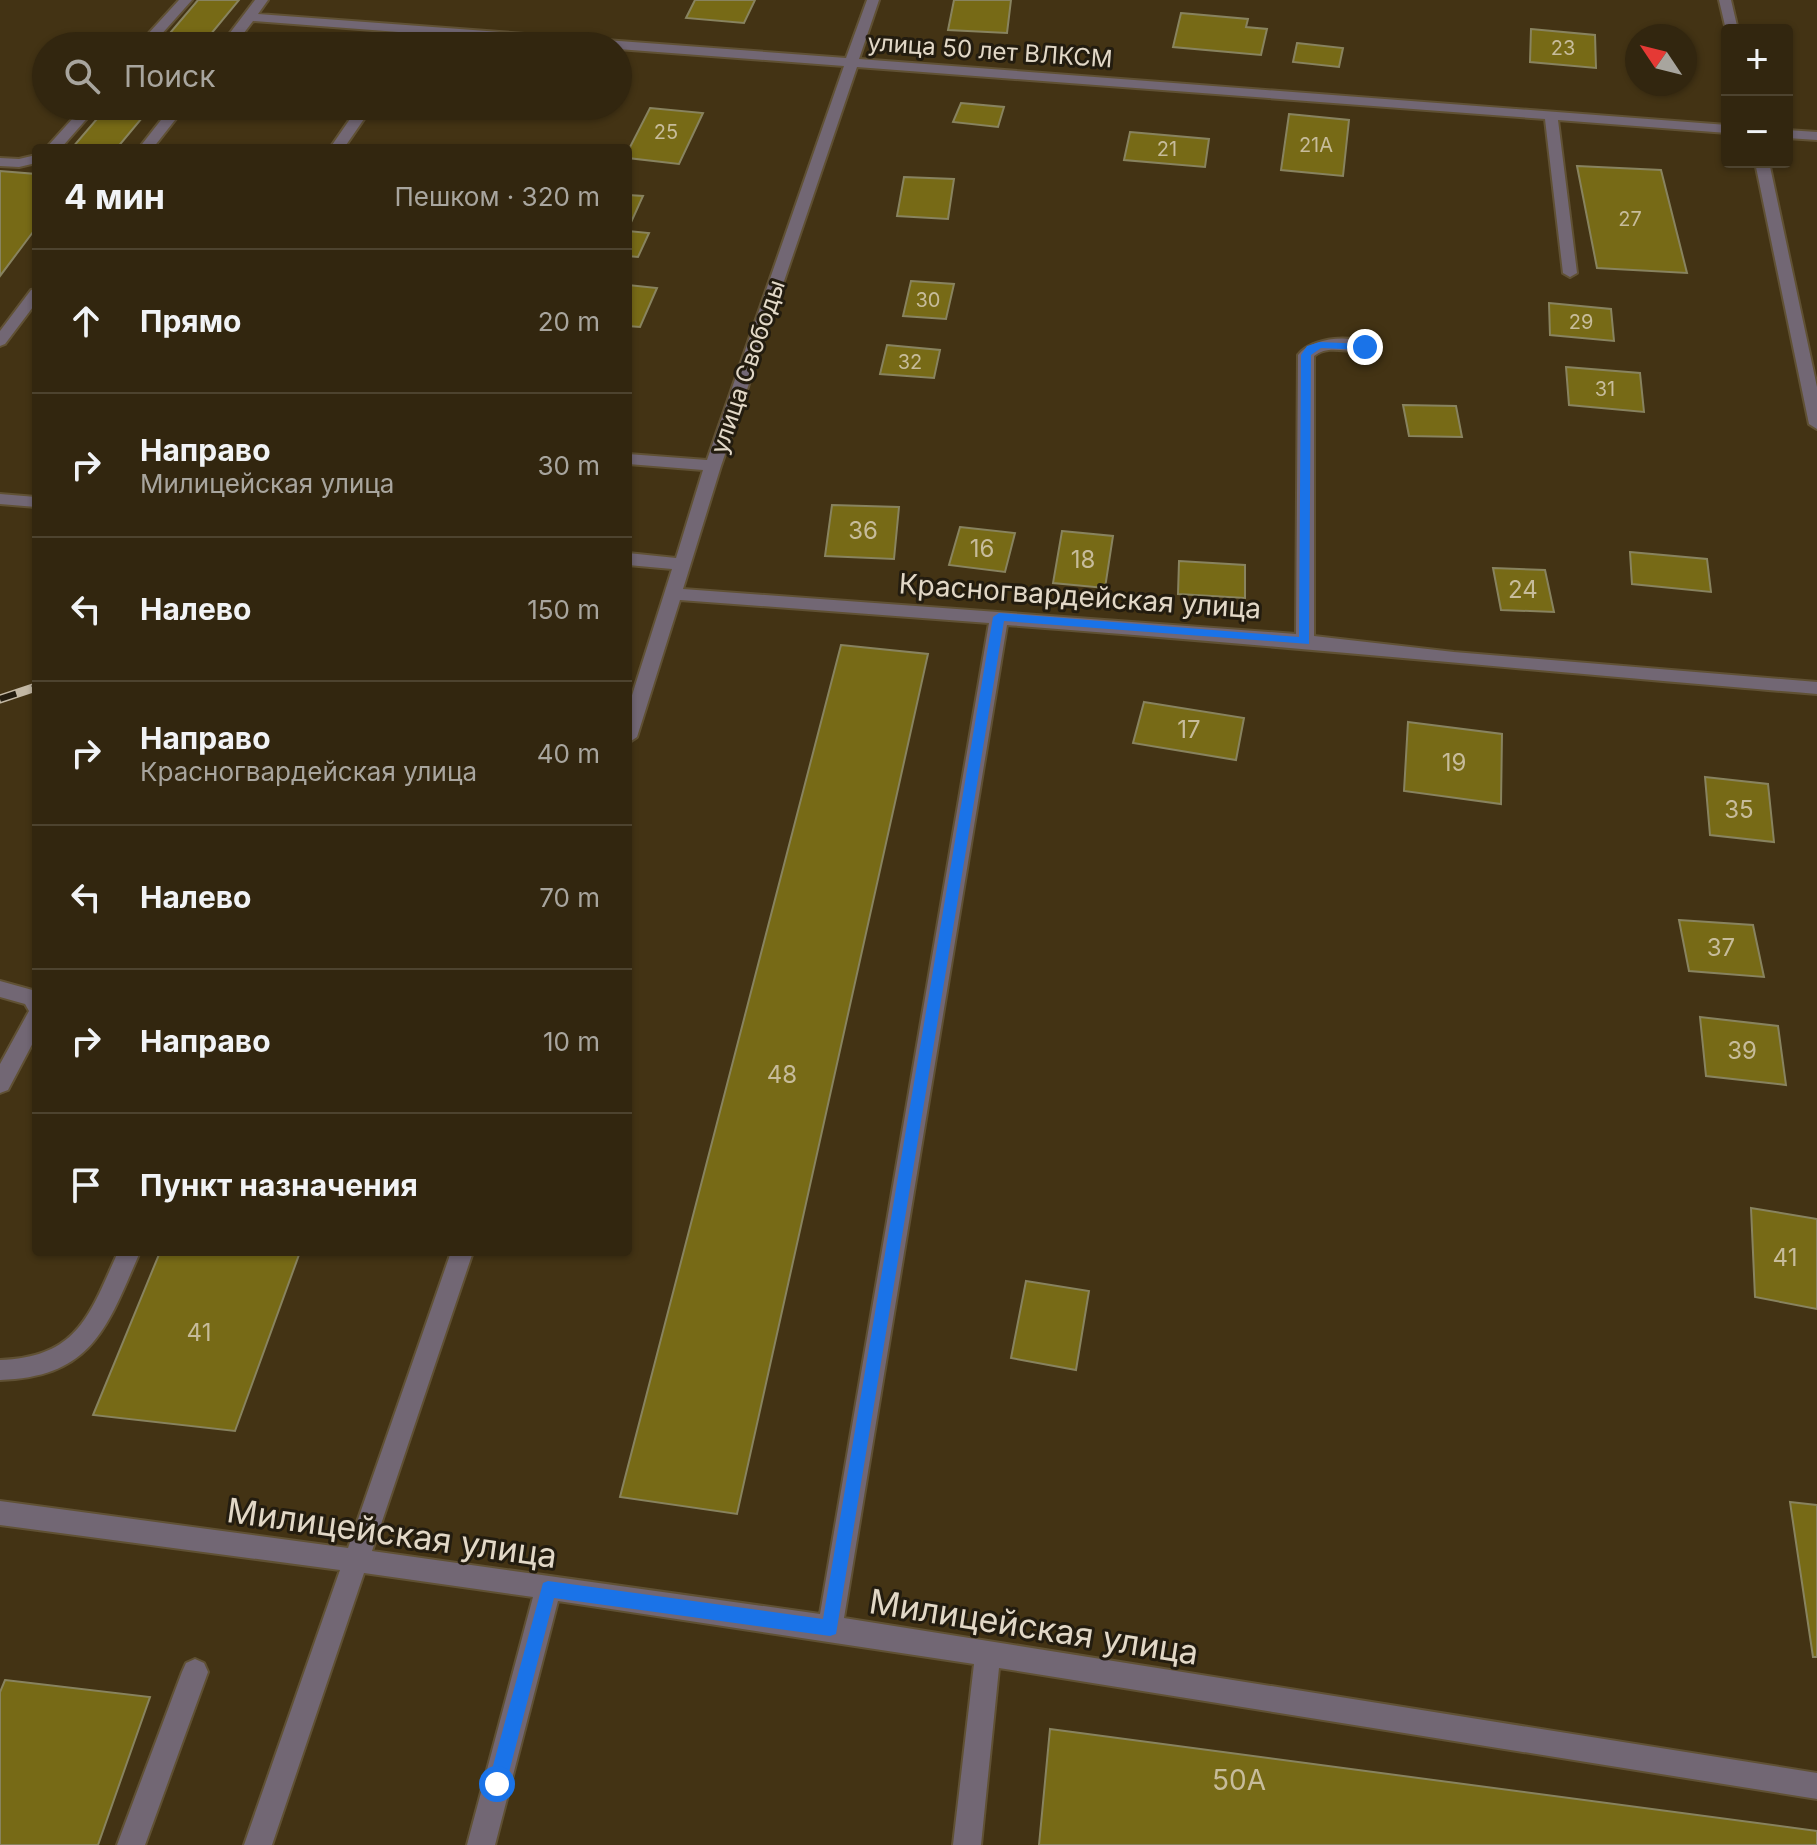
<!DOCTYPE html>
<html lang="ru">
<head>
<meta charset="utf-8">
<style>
	:root { --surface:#32260f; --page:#3d321d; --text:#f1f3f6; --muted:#a8a59e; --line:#4d432f }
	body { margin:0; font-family:Inter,sans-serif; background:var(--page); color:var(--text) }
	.controls { position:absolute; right:24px; top:24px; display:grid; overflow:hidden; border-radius:8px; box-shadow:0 2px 6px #0004 }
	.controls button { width:72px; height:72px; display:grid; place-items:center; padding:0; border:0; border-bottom:2px solid var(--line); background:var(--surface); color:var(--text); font:40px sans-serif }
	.compass { position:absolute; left:1625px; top:24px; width:72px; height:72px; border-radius:50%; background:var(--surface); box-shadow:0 2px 6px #0004; rotate:305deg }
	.stop { position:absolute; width:24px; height:24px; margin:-18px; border:6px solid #1a73e8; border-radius:50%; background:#fff }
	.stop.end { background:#1a73e8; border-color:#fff; box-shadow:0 2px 8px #0008 }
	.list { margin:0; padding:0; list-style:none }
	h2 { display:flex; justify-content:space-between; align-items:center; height:104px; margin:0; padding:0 32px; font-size:34px }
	h2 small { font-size:26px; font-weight:400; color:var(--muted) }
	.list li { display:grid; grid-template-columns:52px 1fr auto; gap:24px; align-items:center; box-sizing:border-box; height:144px; padding:0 32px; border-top:2px solid var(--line) }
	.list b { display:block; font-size:30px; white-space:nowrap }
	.list p { margin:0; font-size:26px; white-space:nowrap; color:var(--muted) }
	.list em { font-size:26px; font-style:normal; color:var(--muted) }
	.icon { flex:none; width:44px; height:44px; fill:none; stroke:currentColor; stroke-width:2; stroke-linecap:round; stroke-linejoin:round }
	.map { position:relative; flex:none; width:1817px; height:1845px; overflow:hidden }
	.search { position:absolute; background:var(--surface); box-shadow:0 2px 6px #0004; left:32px; top:32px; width:600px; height:88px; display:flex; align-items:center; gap:20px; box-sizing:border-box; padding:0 28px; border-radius:44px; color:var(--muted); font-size:30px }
	.panel { position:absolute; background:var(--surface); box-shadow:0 2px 6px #0004; left:32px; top:144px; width:600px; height:1112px; border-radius:8px }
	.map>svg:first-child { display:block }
</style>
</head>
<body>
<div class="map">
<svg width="1817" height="1845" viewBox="0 0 1817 1845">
	<rect width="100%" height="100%" fill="#433314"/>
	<path fill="#776a16" stroke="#88835f" stroke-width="2" d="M198,0H239L201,46H159Z
		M695,0H755L744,23L686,18Z
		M954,0H1011L1007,33L948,30Z
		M1181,13L1248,19L1246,27L1267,29L1261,55L1173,47Z
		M1531,29L1595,35L1596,68L1530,62Z
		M1297,43L1343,48L1339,67L1293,62Z
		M961,103L1004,107L998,127L953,122Z
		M108,106H152L117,148H72Z
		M650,108L703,113L679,164L628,158V151Z
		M1289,114L1349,120L1343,176L1281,170Z
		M1130,132L1209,139L1205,167L1124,160Z
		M1577,166L1661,170L1687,273L1597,268Z
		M0,171L36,174V228L0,276Z
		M904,177L954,179L948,219L897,216Z
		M628,195L643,196L628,229Z
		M628,231L649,233L638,257L628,256Z
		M911,281L954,284L946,319L903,316Z
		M628,285L657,288L640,327L628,326Z
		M1549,303L1611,309L1614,341L1550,335Z
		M887,345L940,350L934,378L880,374Z
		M1566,367L1640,373L1644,412L1569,405Z
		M1403,405L1456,406L1462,437L1409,436Z
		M832,505L899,507L894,559L825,556Z
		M960,527L1015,533L1005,572L949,565Z
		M1062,531L1113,536L1105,588L1053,583Z
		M1630,552L1707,559L1711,592L1632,584Z
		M1179,561L1245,565V598L1178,594Z
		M1493,568L1545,570L1554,612L1501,610Z
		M841,645L928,654L737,1514L620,1497Z
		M1144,702L1244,718L1236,760L1133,743Z
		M1408,722L1502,734L1501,804L1404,791Z
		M1705,777L1768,784L1774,842L1710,835Z
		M1679,920L1753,925L1764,977L1689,971Z
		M1700,1017L1778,1026L1786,1085L1706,1076Z
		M1751,1208L1817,1219V1309L1755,1297Z
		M160,1252H300L235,1431L93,1415Z
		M1026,1281L1089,1291L1076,1370L1011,1358Z
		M1790,1502L1817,1505V1657H1813Z
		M5,1680L150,1697L98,1845H0V1692Z
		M1050,1729L1817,1831V1845H1039Z"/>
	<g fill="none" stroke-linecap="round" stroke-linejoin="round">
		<g stroke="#605134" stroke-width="4">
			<path id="minor" d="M179,0H192L151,46H137Z
				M255,0H268L258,14L846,58L867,0H879L859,59L1727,125V133L1558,120L1577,273L1570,277L1563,273L1545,119L857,67L721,466L683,589L1296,634L1298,355C1312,337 1355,333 1373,347C1357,359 1332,341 1314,356V636L1454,652L1817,682V694C1547,672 1277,645 1007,625L844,1618L1817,1773V1799L999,1668L981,1845H953L974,1664L558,1601L495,1845H467L533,1597L364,1573L272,1845H244L340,1570L0,1525V1501L348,1548L451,1252H473L372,1551L820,1614L989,623L680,600L637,737L628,743V708L672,569L628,565V553L676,558L703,470L628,464V454L707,460L844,66L618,49V46H581L253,21L234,46H220Z
				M1719,0H1731L1738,30H1726Z
				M84,106H98L61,148H46Z
				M172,106H186L153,148H139Z
				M359,106H373L344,148H330Z
				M1787,130L1817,132V140L1787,138Z
				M36,155V163L19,167L0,166V158L19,159Z
				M1755,162H1769L1817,387V429L1809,424Z
				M36,289V303L5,344L0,346V331L31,290Z
				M0,494L36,497V507L0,504Z
				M0,981L36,991V1037L8,1090L0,1093V1064L29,1011L25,1004L0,997Z
				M118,1252H140C107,1327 93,1377 0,1380V1360C78,1357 89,1316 118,1252Z
				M195,1659L204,1663L208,1672L145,1845H117L182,1672L186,1663Z"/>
		</g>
		<use href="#minor" fill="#726774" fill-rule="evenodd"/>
		<g stroke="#c3b8a4" stroke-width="9">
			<path id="rail" d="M0,699L36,687"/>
		</g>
		<use href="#rail" stroke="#231c0f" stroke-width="6" stroke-dasharray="17" stroke-linecap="butt"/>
	</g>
	<path fill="#1a73e8" d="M1320,342L1365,344L1370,347L1365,350L1321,348L1311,355L1309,644L1004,621L836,1634L830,1636L554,1598L506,1784L503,1790L497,1792L491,1790L488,1784L543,1583L548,1581L823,1619L993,617L999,613L1299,637L1301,355L1307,346Z"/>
	<g text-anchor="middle" stroke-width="6" stroke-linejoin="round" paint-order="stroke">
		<g font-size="20" fill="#c7bc9b">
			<text x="1563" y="55">23</text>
			<text x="666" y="139">25</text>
			<text x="1316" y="152">21А</text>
			<text x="1167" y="156">21</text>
			<text x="1630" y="226">27</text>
			<text x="928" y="307">30</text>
			<text x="1581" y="329">29</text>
			<text x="910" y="369">32</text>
			<text x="1605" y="396">31</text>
		</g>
		<g font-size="24" fill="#e2d8c7" stroke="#231c0f">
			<text transform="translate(990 51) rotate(4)" y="8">улица 50 лет ВЛКСМ</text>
			<text transform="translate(748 367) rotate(-71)" y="8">улица Свободы</text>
		</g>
		<g font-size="24" fill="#c7bc9b">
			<text x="863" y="539">36</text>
			<text x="982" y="557">16</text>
			<text x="1083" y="568">18</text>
			<text x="1523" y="598">24</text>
			<text x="1189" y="738">17</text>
			<text x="1454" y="771">19</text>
			<text x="1739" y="818">35</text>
			<text x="1721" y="956">37</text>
			<text x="1742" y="1059">39</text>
			<text x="782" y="1083">48</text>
			<text x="1785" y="1266">41</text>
			<text x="199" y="1341">41</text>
		</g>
		<g font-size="28" fill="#e2d8c7" stroke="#231c0f">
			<text transform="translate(1080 596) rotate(4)" y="10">Красногвардейская улица</text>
		</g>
		<g font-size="28" fill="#c7bc9b">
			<text x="1239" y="1790">50А</text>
		</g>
		<g font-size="34" fill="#e2d8c7" stroke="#231c0f">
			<text transform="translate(392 1533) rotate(8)" y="12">Милицейская улица</text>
			<text transform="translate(1034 1627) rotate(9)" y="12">Милицейская улица</text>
		</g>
	</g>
</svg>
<div class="controls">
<button>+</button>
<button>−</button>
</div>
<svg class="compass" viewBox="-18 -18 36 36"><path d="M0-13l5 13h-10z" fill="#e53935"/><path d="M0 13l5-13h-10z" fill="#a8a59e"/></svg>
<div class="stop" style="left:497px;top:1784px"></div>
<div class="stop end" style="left:1365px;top:347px"></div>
<div class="search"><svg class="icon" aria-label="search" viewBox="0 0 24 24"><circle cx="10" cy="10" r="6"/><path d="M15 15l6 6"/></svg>Поиск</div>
<section class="panel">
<h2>4 мин<small>Пешком · 320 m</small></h2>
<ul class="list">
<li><svg class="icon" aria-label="ahead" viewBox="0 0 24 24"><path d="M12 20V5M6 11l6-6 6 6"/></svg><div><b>Прямо</b></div><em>20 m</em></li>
<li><svg class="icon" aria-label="right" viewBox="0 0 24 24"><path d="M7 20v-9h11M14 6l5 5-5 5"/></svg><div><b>Направо</b><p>Милицейская улица</p></div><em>30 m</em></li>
<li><svg class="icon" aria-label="left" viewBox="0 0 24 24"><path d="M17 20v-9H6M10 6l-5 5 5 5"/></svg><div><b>Налево</b></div><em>150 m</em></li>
<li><svg class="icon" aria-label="right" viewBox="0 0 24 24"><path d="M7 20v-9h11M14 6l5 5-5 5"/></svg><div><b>Направо</b><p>Красногвардейская улица</p></div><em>40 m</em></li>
<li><svg class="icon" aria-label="left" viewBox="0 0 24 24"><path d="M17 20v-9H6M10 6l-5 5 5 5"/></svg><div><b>Налево</b></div><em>70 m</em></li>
<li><svg class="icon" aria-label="right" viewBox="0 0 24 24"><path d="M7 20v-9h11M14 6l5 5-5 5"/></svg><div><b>Направо</b></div><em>10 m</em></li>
<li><svg class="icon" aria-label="arrive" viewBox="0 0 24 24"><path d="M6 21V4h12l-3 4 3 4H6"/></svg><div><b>Пункт назначения</b></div></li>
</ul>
</section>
</div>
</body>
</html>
